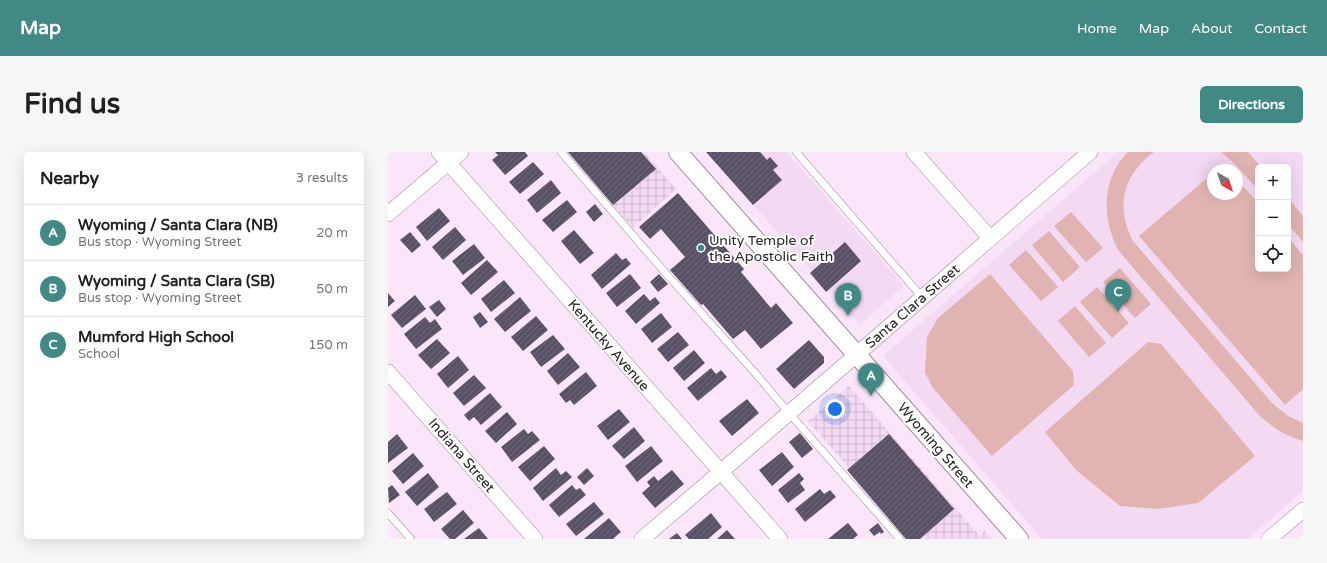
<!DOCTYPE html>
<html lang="en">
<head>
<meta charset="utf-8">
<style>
	:root { --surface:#fff; --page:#f6f6f6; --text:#202124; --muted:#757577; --line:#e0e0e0; --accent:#418984 }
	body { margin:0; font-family:"Varela Round",sans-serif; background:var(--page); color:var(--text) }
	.controls { position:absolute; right:12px; top:12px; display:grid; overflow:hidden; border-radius:6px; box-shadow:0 4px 16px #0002 }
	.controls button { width:36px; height:36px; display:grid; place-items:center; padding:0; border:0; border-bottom:1px solid var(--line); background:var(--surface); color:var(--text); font:20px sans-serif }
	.compass { position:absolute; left:819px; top:12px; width:36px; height:36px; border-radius:50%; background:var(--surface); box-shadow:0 4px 16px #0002; rotate:141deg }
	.you { position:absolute; left:447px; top:257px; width:14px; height:14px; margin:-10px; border:3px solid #fff; border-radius:50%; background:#1a73e8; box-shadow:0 0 0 6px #1a73e833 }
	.badge { display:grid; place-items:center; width:26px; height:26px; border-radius:50%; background:var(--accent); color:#fff; font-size:13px; font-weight:700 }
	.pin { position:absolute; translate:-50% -33px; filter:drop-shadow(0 1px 2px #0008) }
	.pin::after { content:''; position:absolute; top:21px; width:14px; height:12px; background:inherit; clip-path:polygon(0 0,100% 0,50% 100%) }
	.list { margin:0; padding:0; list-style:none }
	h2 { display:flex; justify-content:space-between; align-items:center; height:52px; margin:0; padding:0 16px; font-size:17px }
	h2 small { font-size:13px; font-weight:400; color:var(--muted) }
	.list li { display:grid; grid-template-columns:26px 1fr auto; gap:12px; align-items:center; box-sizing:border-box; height:56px; padding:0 16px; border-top:1px solid var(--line) }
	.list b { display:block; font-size:15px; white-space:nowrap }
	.list p { margin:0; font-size:13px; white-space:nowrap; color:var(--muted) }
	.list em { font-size:13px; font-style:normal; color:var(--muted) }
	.icon { flex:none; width:22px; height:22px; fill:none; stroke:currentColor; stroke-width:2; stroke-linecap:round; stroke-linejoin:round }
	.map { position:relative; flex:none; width:915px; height:387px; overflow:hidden; border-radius:6px }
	header { display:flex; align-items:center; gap:24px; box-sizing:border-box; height:56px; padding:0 20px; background:var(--accent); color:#fff }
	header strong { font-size:19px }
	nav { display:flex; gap:22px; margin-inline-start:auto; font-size:14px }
	.intro { display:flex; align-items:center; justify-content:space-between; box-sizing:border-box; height:96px; padding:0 24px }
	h1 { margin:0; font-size:28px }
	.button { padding:10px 18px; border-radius:6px; background:var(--accent); color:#fff; font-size:14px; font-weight:700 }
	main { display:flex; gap:24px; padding:0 24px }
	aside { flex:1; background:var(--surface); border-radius:6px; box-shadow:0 4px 16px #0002 }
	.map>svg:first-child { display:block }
</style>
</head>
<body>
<header>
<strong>Map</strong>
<nav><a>Home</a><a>Map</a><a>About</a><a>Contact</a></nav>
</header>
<div class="intro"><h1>Find us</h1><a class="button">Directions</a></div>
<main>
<aside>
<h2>Nearby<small>3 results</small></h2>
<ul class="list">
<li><span class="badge">A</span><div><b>Wyoming / Santa Clara (NB)</b><p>Bus stop · Wyoming Street</p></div><em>20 m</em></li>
<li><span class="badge">B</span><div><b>Wyoming / Santa Clara (SB)</b><p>Bus stop · Wyoming Street</p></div><em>50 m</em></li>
<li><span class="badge">C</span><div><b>Mumford High School</b><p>School</p></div><em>150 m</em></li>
</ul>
</aside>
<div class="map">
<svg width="915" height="387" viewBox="0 0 915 387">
	<defs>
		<pattern id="industrial-grid" width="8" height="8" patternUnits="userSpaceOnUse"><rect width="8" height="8" fill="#f3d9f2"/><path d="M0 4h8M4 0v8" fill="none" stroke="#d0bad0"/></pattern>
		<pattern id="building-hatch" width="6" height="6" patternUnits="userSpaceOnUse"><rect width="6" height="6" fill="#595266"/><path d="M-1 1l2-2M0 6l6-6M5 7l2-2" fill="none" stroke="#6d6778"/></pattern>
	</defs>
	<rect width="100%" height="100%" fill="#fbe6f9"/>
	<path fill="#f3d9f2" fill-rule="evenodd" d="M319,0H399L516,134L471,173Z
		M730,0H915V339L860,387H654L495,204ZM870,15H900V117H870ZM825,18H849V42H825Z"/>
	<path fill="url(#industrial-grid)" d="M179,0H256L288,37L245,76Z
		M461,234L591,383L597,379L604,387H523L420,269Z"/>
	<path fill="#e0b4b1" d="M740,0H766C735,23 727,55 745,89L884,251L900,264L915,271V289C897,284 884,275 871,263L730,98C714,66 713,27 740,0Z
		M833,0H860L873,15H870V38L848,13Z
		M825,21V42H849V27L870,51V117H900V86L915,103V237L897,253L751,84Z
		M900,46L915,64V90L900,72Z
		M683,60L715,96L698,110L666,74Z
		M661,79L692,115L675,130L644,93Z
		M638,98L670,135L653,149L621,113Z
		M732,116L763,152L747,166L715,130Z
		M602,122L685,219L686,233L604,304L545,236L537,221L539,185L550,166Z
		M709,135L741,171L724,186L692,150Z
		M687,154L718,191L701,205L670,169Z
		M760,190L773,192L867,304L810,351L770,357L732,354L688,318L657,280Z"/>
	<path fill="url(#building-hatch)" d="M107,0H137L140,4L117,23L104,8L110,3Z
		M180,0H253L268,17L225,53Z
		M318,0H372L379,8L382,5L390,14L385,18L394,28L365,53Z
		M145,10L156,22L132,42L121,30Z
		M163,28L173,41L149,61L139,48Z
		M290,41L356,117L353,120L383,156L388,151L405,171L373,197L357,178L345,187L315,152L313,153L282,118L297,105L273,77L262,87L251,75Z
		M179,48L189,60L165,80L154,68Z
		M207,52L215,62L206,70L198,60Z
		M51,56L62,69L39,89L28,75Z
		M67,75L78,88L55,108L44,95Z
		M186,78L206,101L192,112L173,89Z
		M22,80L33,93L24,101L12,88Z
		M457,90L473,109L438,140L422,121Z
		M86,92L97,106L75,123L64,109Z
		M228,101L234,108L238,106L243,112L214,137L203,123Z
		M99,108L110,120L83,143L73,131Z
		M242,122L253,136L229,155L218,141Z
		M271,122L280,132L270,140L262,130Z
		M116,128L127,141L103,160L93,147Z
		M0,141L7,149L0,155Z
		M256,142L262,149L267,145L272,151L248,172L237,159Z
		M27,143L38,157L14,176L3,163Z
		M132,145L143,159L117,180L106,167Z
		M51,148L58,157L49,165L41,155Z
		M92,160L100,170L92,176L85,165Z
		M273,161L284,175L264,191L253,177Z
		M148,164L160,178L135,199L123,185Z
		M37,165L42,171L47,167L54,177L28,197L16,182Z
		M290,180L301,193L280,210L269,197Z
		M165,183L177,197L153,215L142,200Z
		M49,187L62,201L43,217L30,203Z
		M421,188L436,205V211L406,237L388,217Z
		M306,198L317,211L296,229L285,216Z
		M180,201L192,215L170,233L159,219Z
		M70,204L81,218L60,236L49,222Z
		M323,216L328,222L333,218L339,225L310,249L299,236Z
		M198,220L209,234L186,253L182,248L178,251L171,242Z
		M86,223L98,236L76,254L65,241Z
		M102,241L114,255L93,273L86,265L81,269L76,263Z
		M359,247L371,261L344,284L331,269Z
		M231,257L242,270L220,288L209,274Z
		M119,260L129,272L108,291L97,279Z
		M246,275L257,289L236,307L224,294Z
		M136,277L140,282L144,279L152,288L124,310L113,295Z
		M412,281L425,297L414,306L401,290Z
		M9,282L20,296L0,311V290Z
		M501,282L566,357L532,387H518L459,318Z
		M156,294L167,307L142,329L130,315Z
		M263,294L275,309L249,330L237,314Z
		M394,300L406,315L384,334L371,318Z
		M25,301L36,314L15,332L4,319Z
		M168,316L173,323L178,319L184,325L155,349L145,336Z
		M199,316L206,324L196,333L189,325Z
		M284,318L296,332L267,356L254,341L262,334L259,330L266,324L270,329Z
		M40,321L51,335L29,354L17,340Z
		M411,321L416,327L412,331L417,338L400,351L390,338Z
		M4,333L12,343L1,351L0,336Z
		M184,333L188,338L192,336L198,343L171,365L161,353Z
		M432,337L436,342L442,338L448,345L417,370L407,357Z
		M59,340L69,352L46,370L36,357Z
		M206,350L216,362L188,384L178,372Z
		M75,358L86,371L67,387H62L53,377Z
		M323,361L334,375L320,387H301L297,383Z
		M221,366L233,380L225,387H196Z
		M460,371L470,383L465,387H440Z
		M490,371L496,380L493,382L492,380L486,384L481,378Z
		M91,376L100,387H76Z
		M339,378L347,387H329Z
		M289,381L294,387H281Z"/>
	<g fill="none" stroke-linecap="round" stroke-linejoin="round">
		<g stroke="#9c899a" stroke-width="8">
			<path id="service" d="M173,0L274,117L368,222L401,261L512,387
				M408,0L534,145
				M0,361L23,387"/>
		</g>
		<g stroke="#9c899a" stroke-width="16">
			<path id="minor" d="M51,0L392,387
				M526,0L602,86
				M0,62L73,0
				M0,220L147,387
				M254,387C405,259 553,129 702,0
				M881,387L915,358"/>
		</g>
		<g stroke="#9c899a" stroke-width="20">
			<path id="tertiary" d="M290,0L631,387"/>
		</g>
		<use href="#service" stroke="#fff" stroke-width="7"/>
		<use href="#minor" stroke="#fff" stroke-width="15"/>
		<use href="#tertiary" stroke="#fff" stroke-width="18"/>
	</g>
	<circle fill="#418984" stroke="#fff" stroke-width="1.5" cx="313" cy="96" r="4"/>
	<g text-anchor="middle" stroke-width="4" stroke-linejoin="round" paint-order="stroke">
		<g font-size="14" fill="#2b232a" stroke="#fff" text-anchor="start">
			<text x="321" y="93">Unity Temple of<tspan x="321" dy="16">the Apostolic Faith</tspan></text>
		</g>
		<g font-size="14" fill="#2b232a" stroke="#fff">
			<text transform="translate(524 154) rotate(-41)" y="5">Santa Clara Street</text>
			<text transform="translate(221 193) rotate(49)" y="5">Kentucky Avenue</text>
			<text transform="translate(548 293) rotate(49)" y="5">Wyoming Street</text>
			<text transform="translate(74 303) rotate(49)" y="5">Indiana Street</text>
		</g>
	</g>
</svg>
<div class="controls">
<button>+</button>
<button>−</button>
<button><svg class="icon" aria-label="locate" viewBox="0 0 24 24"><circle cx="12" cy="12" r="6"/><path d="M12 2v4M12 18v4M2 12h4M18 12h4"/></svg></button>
</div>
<svg class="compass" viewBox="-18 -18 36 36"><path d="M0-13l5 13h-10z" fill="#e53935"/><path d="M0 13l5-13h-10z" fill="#757577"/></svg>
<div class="you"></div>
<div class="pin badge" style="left:483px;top:244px">A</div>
<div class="pin badge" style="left:460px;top:164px">B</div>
<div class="pin badge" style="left:730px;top:160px">C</div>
</div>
</main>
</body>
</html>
